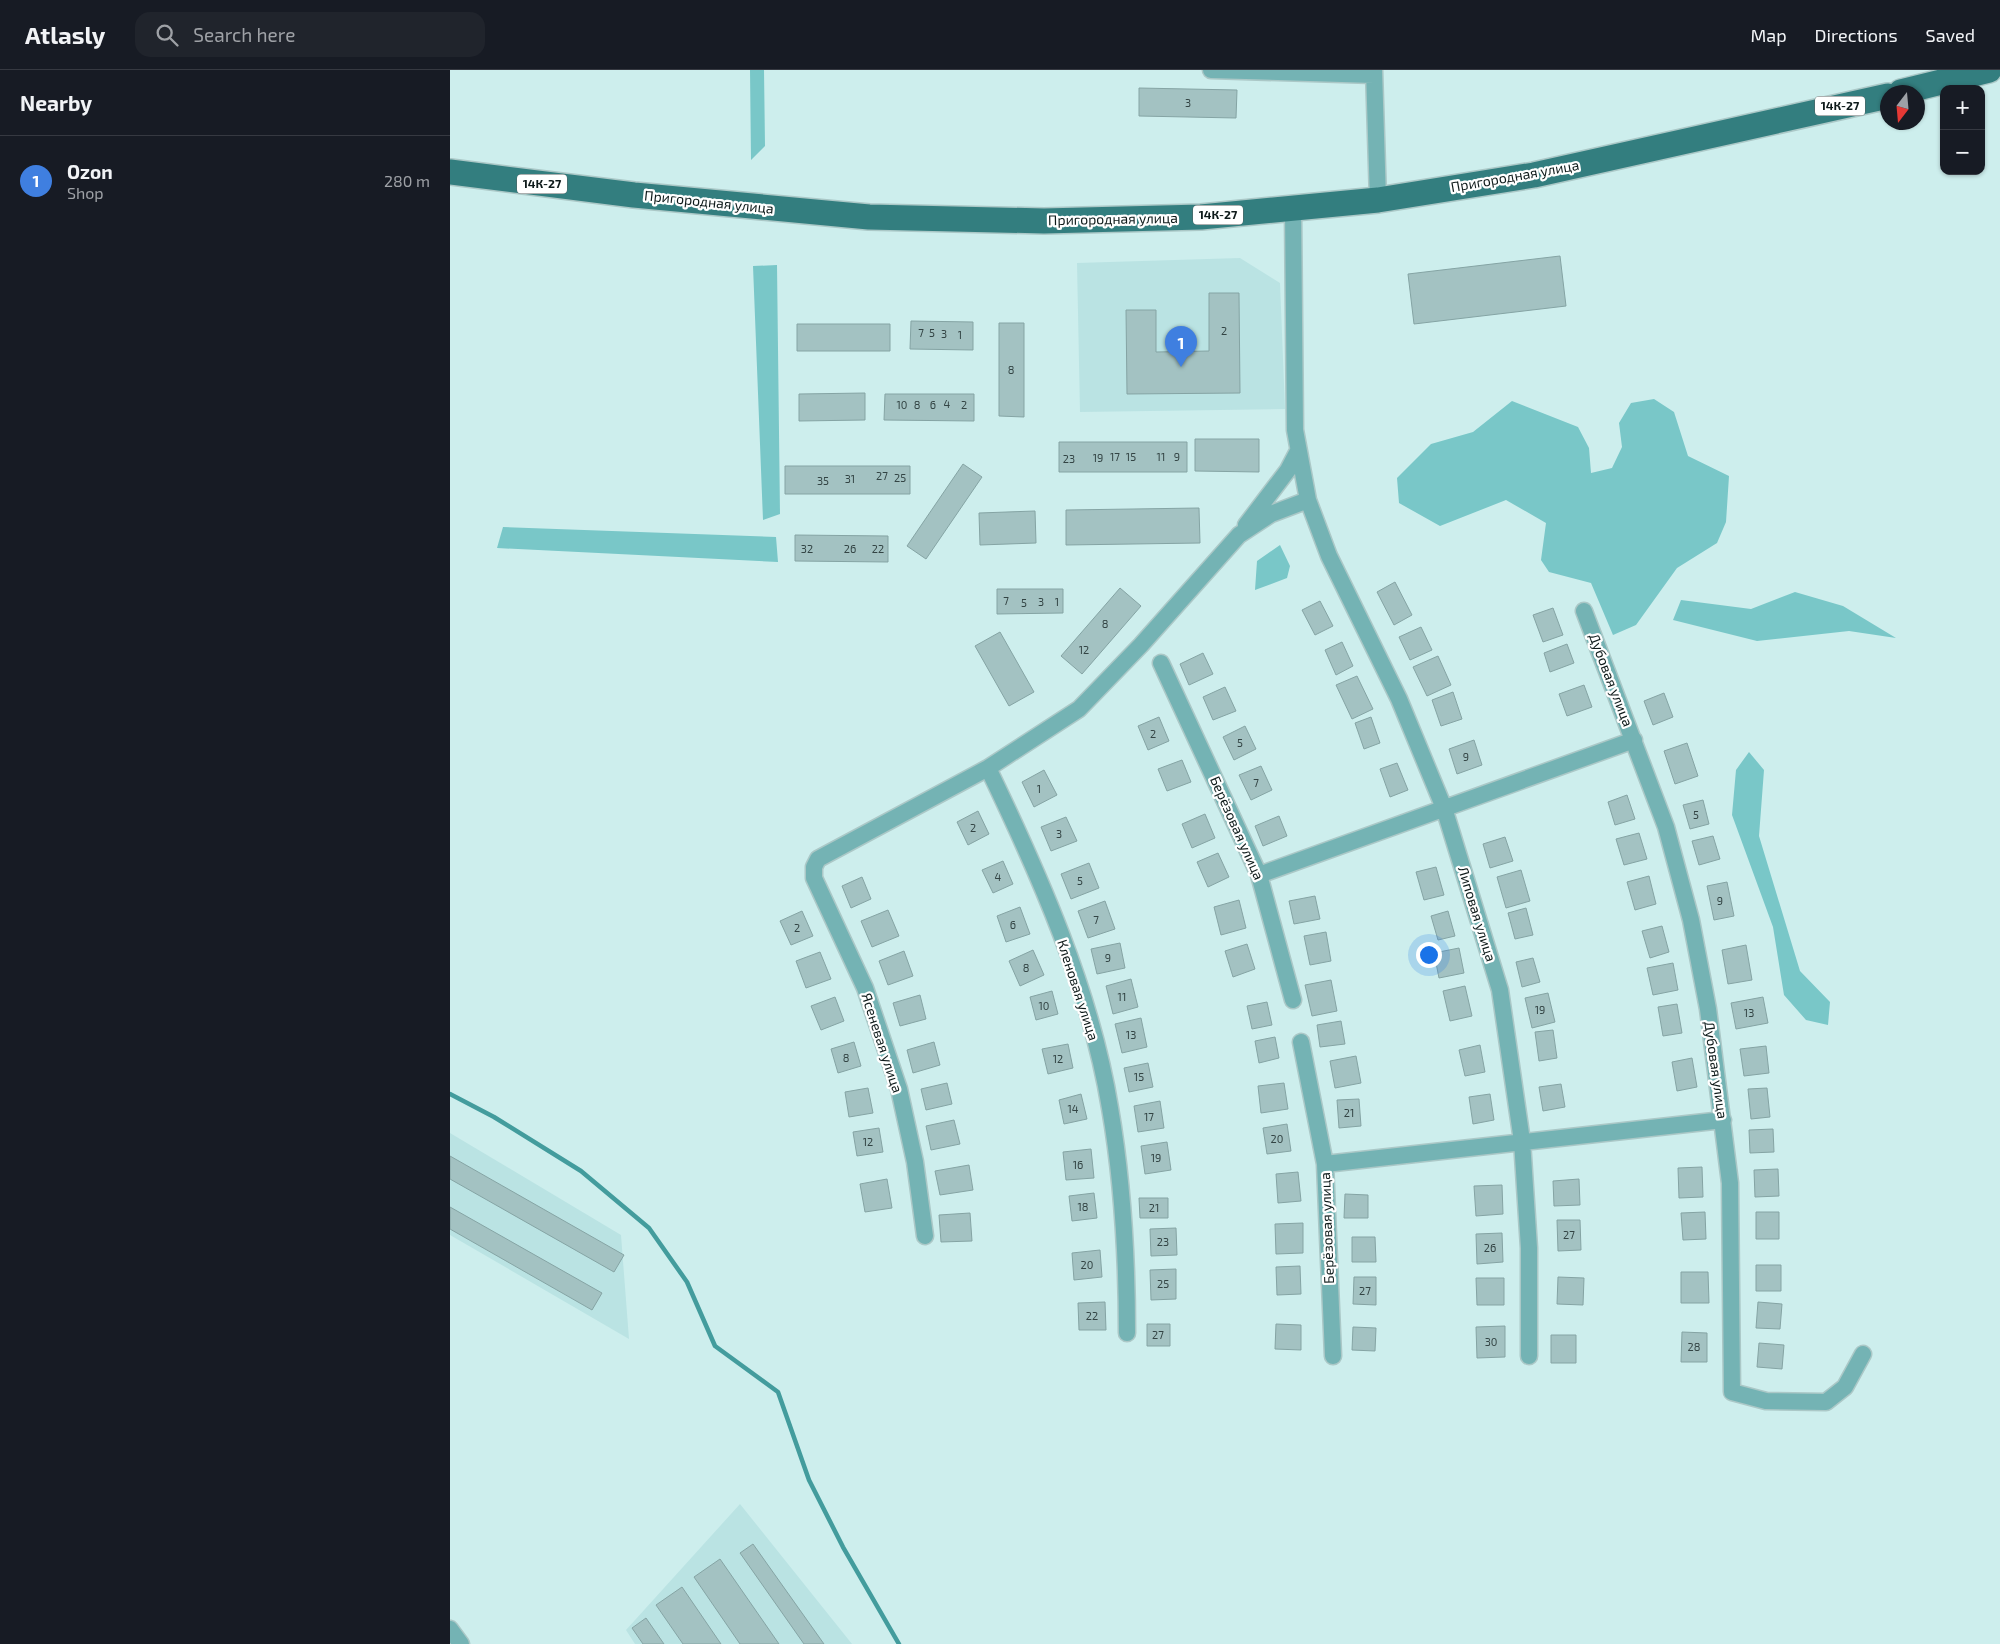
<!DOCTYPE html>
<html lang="en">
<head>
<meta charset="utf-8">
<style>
	:root { --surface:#171b24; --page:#20242c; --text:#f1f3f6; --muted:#9ea1a6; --line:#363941; --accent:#1a73e8 }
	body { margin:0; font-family:"Exo 2",sans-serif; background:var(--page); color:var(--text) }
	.controls { position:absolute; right:15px; top:15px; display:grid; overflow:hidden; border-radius:10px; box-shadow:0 1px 4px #0004 }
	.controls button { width:45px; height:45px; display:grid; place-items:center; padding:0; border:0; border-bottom:1px solid var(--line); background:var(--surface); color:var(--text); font:25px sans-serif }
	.compass { position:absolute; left:1430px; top:15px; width:45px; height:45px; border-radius:50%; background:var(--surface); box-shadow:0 1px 4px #0004; rotate:196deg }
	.you { position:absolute; left:978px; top:884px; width:18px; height:18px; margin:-12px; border:4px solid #fff; border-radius:50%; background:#1a73e8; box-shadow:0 0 0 8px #1a73e833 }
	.badge { display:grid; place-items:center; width:32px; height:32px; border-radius:50%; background:var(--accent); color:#fff; font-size:16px; font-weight:700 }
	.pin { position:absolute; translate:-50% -41px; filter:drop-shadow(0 1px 2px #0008) }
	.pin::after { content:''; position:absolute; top:26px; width:18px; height:15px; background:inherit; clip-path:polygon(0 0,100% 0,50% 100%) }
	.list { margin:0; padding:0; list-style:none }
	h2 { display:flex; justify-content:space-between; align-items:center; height:65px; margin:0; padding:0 20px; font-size:21px }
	h2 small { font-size:16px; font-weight:400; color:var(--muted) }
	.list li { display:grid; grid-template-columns:32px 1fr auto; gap:15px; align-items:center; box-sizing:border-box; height:90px; padding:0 20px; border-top:1px solid var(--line) }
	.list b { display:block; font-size:19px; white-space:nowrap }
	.list p { margin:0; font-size:16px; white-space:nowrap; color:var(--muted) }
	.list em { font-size:16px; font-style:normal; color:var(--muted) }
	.icon { flex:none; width:28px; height:28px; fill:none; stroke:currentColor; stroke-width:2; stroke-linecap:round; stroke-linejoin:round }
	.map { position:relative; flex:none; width:1550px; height:1574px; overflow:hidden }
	header { display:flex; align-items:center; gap:30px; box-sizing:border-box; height:70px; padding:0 25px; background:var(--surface); border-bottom:1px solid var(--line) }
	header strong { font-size:24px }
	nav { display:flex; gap:28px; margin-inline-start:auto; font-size:18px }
	.search { width:350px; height:45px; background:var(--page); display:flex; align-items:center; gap:12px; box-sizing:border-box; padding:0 18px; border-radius:15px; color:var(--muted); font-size:19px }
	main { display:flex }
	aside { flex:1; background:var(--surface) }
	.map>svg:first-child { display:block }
</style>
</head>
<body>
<header>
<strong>Atlasly</strong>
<div class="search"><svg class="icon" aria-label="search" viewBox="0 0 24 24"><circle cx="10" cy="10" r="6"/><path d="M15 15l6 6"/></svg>Search here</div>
<nav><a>Map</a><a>Directions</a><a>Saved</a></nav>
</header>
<main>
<aside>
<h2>Nearby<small></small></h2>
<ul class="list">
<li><span class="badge" style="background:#3f7fe0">1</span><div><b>Ozon</b><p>Shop</p></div><em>280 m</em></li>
</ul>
</aside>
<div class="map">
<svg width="1550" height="1574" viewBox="0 0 1550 1574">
	<rect width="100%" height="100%" fill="#cdeeed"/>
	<path fill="#bae3e3" d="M790,188L830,213L835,339L630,342L627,193Z
		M0,1063L171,1165L179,1269L0,1165Z
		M290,1434L402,1574H185L176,1560Z"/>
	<path fill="#79c7c8" d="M300,0H314L315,76L301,90Z
		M327,195L330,444L313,450L303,196Z
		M1204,329L1224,342L1238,386L1279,406L1276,452L1267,473L1227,498L1186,555L1163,565L1141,513L1099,502L1091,490L1096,453L1056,430L990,456L949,433L947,408L981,374L1023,362L1062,331L1128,357L1139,378L1141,403L1162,398L1172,377L1169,353L1181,333Z
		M53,457L326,467L328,492L47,478Z
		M830,475L840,496L837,508L805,520L807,491Z
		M1345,522L1393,536L1446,568L1399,561L1307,571L1223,550L1231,530L1301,539Z
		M1299,682L1314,700L1309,766L1350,901L1380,932L1378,955L1356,950L1334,925L1323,857L1282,745L1286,700Z"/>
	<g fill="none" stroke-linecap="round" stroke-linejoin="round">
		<path stroke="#439c9d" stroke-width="4.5" d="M0,1024L44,1047L131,1101L199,1158L237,1212L265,1276L328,1322L359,1410L393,1477L449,1574"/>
	</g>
	<path fill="#a3c2c2" stroke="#85a4a4" d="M689,18L787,20L786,48L689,46Z
		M1110,186L1116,236L964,254L958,204Z
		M759,223H789L790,323L677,324L676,240H706V282L759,281Z
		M461,251L523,252V280L460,279Z
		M549,253H574V347L549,346Z
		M347,254H440V281H347Z
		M415,323V350L349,351V324Z
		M435,324H524V351L434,350Z
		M745,369H809V402L745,401Z
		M609,372H737V402H609Z
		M513,394L532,407L476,489L457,476Z
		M335,396H460V424H335Z
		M749,438L750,473L616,475V440Z
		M585,441L586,473L530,475L529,443Z
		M345,465L438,466V492L345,491Z
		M945,512L962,545L944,555L927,522Z
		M670,518L691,536L632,604L611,586Z
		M547,519H613V543L547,544Z
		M870,531L883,556L865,565L852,540Z
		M1103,538L1113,565L1093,572L1083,545Z
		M971,557L982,580L960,590L949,567Z
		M550,562L584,622L559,636L525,576Z
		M892,572L903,596L886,605L875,580Z
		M1117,574L1124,593L1100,602L1094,583Z
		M753,583L763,604L739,615L730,594Z
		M988,586L1001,615L977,626L963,597Z
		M907,606L923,639L902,649L886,615Z
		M1134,615L1142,637L1117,646L1109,624Z
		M775,617L786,641L763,650L753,627Z
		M1003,622L1012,649L991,656L982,630Z
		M1214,623L1223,647L1203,655L1194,631Z
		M709,647L719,671L698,680L688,656Z
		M921,647L930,673L914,679L905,653Z
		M795,656L806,679L784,690L773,667Z
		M1024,670L1032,695L1007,704L999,679Z
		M1237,673L1248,706L1225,714L1214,681Z
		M732,690L741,712L717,721L708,699Z
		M947,693L958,720L940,727L930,699Z
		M811,696L822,720L801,730L789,705Z
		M594,700L607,725L584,737L572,712Z
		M1177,725L1185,749L1165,755L1158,732Z
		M1253,730L1259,754L1240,759L1233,735Z
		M528,741L539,764L518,775L507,752Z
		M755,744L765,768L742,778L732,754Z
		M829,746L837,766L813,776L805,756Z
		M616,747L627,771L601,781L591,757Z
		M1189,763L1197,789L1174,795L1166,769Z
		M1263,766L1270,789L1249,795L1242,771Z
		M1055,767L1063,791L1040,798L1033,774Z
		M768,783L779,807L758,817L747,792Z
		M553,791L563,814L543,823L532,800Z
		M639,793L649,818L621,829L611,804Z
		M986,797L994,825L974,830L966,802Z
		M1071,800L1080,831L1056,838L1047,807Z
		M1199,806L1206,834L1185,840L1177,812Z
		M412,807L421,829L401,838L392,816Z
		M1277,812L1284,846L1264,850L1257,816Z
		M865,826L870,849L844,854L839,831Z
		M789,830L796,858L771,865L764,837Z
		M655,831L665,859L638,868L628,841Z
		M570,837L580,864L556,872L547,846Z
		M1076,838L1083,865L1065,869L1058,843Z
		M438,840L449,866L422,877L411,851Z
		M352,841L363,866L341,875L330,851Z
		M998,841L1005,866L988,870L981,846Z
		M1212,856L1219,882L1200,888L1192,861Z
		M876,862L881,891L860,895L854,866Z
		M670,873L675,898L647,904L641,879Z
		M797,874L805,899L783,907L775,881Z
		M1296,875L1302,910L1278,914L1272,880Z
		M1009,878L1014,903L989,908L984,883Z
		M583,880L594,905L570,916L559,891Z
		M454,881L463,906L438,915L429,891Z
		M370,882L381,909L356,918L346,891Z
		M1083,888L1090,912L1072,917L1066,892Z
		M1223,893L1228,920L1203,925L1197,898Z
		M681,909L688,937L663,944L656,916Z
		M881,910L887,941L862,946L855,915Z
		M1015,916L1022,946L1000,951L993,921Z
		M602,921L608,944L586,950L580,927Z
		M1098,923L1105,952L1082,958L1075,928Z
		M470,925L476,949L450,956L443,933Z
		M385,927L394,951L371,960L361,936Z
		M1313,927L1318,953L1286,959L1281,933Z
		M817,932L822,955L802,959L797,936Z
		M1227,934L1232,963L1213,966L1208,937Z
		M691,948L697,977L672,983L665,954Z
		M891,951L895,974L870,977L867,955Z
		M1103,960L1107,988L1089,991L1085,962Z
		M825,967L829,988L809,993L805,971Z
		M404,972L411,996L388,1003L381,979Z
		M484,972L490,995L463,1003L457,980Z
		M618,974L623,998L598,1004L592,979Z
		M1030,975L1035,1002L1015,1006L1009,980Z
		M1316,976L1319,1003L1294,1006L1290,979Z
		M906,986L911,1013L885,1018L880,991Z
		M1242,988L1247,1017L1227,1021L1222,992Z
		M698,993L703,1017L679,1022L674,998Z
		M497,1013L502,1034L476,1040L471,1019Z
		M834,1013L838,1039L811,1043L808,1016Z
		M1111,1014L1115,1037L1093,1041L1089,1017Z
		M418,1018L423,1043L399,1047L395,1022Z
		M1317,1018L1320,1047L1301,1049L1298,1019Z
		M631,1024L637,1049L614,1054L609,1030Z
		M1040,1024L1044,1050L1023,1054L1019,1027Z
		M909,1029L911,1056L889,1058L887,1030Z
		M710,1031L714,1058L688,1062L684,1036Z
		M504,1050L510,1074L481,1080L476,1056Z
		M837,1054L841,1081L817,1084L813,1058Z
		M429,1058L433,1082L407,1086L403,1062Z
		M1323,1059L1324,1082L1300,1083L1299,1060Z
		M717,1072L721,1100L695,1104L691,1076Z
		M641,1079L644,1108L616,1110L613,1082Z
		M0,1086L174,1185L164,1202L0,1109Z
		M519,1095L523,1120L490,1125L485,1101Z
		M1252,1097L1253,1127L1229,1128L1228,1098Z
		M1328,1099L1329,1126L1305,1127L1304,1100Z
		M848,1102L851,1131L828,1133L826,1104Z
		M437,1109L442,1138L415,1142L410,1114Z
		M1129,1109L1130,1135L1104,1136L1103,1111Z
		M1052,1115L1053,1144L1026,1146L1024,1116Z
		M644,1123L647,1148L622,1151L619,1126Z
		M895,1124L918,1125V1148H894Z
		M689,1128H718V1148H690Z
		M0,1137L152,1223L142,1240L0,1159Z
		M1255,1142L1256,1169L1233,1170L1231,1143Z
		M1306,1142H1329V1169H1306Z
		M520,1143L522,1171L491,1172L489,1145Z
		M1107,1150H1130L1131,1180L1108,1181Z
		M853,1153V1183L826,1184L825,1154Z
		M726,1158L727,1185L701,1186L700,1159Z
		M1052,1163L1053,1192L1027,1194L1026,1164Z
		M902,1167H925L926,1192H902Z
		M650,1180L652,1207L624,1210L622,1183Z
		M1306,1195H1331V1221H1306Z
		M850,1196L851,1224L827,1225L826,1197Z
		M726,1199V1229L701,1230L700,1200Z
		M1231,1202H1258L1259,1233H1231Z
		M904,1207H926V1235L903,1234Z
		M1108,1207L1134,1208L1133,1235L1107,1234Z
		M1026,1208H1054V1235H1027Z
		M655,1232L656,1260H629L628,1233Z
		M1308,1232L1332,1234L1330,1259L1306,1258Z
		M697,1254H720V1276H697Z
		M826,1254L851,1255V1280L825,1279Z
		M1055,1256V1287L1027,1288L1026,1257Z
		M903,1257L926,1258L925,1281L902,1280Z
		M1232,1262L1257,1263V1292H1231Z
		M1101,1265H1126V1293H1101Z
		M1309,1273L1334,1275L1332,1299L1307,1297Z
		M303,1474L374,1574H354L290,1483Z
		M270,1489L329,1574H290L244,1507Z
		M232,1517L271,1574H233L206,1535Z
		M196,1548L214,1574H193L182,1558Z"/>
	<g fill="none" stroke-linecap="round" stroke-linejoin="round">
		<g stroke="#abc8c7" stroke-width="19">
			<path id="minor" d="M761,0L924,5
				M924,0L928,130
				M843,139L845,360L858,430L879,486L949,629L994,738L1050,920L1072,1071L1079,1178V1286
				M796,455L838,400L848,381
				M1134,541L1216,757L1241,850L1258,939L1280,1113L1282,1322L1316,1331L1376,1332L1395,1317L1413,1284
				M711,593L809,805L843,930
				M809,805L1184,670
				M851,972L875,1094L883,1286
				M875,1094L1273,1050
				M475,1166L465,1092L449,1019L415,918L364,808V797L368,789L538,698
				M677,1263C677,1188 673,1113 660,1038C641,921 589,804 538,698L629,639L691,575L789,465L821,444L858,430
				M0,1559L11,1574"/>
		</g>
		<g stroke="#abc8c7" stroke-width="28">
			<path id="primary" d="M1451,22L1539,0
				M0,102L184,125L419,147L594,151L751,147L928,130L1084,105L1438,26"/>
		</g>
		<use href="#minor" stroke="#74b3b4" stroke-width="16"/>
		<use href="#primary" stroke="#337e7f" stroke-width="25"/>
	</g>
	<g text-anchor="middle" stroke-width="4.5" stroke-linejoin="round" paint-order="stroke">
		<g font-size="11" fill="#344">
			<text x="738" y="37">3</text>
			<text x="774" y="265">2</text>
			<text x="471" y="267">7</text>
			<text x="482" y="267">5</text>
			<text x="494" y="268">3</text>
			<text x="510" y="269">1</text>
			<text x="561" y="304">8</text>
			<text x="497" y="338">4</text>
			<text x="452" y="339">10</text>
			<text x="467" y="339">8</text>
			<text x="483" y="339">6</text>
			<text x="514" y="339">2</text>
			<text x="665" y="391">17</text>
			<text x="681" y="391">15</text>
			<text x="711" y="391">11</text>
			<text x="727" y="391">9</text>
			<text x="648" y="392">19</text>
			<text x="619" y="393">23</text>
			<text x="432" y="410">27</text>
			<text x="450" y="412">25</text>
			<text x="400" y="413">31</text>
			<text x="373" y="415">35</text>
			<text x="357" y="483">32</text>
			<text x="400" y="483">26</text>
			<text x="428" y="483">22</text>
			<text x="556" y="535">7</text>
			<text x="591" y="536">3</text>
			<text x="607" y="536">1</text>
			<text x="574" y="537">5</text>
			<text x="655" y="558">8</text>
			<text x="634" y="584">12</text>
			<text x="703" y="668">2</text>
			<text x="790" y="677">5</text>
			<text x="1016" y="691">9</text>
			<text x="806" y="717">7</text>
			<text x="589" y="723">1</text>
			<text x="1246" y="749">5</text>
			<text x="523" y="762">2</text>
			<text x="609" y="768">3</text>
			<text x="548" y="811">4</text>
			<text x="630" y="815">5</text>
			<text x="1270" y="835">9</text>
			<text x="646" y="854">7</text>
			<text x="563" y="859">6</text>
			<text x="347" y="862">2</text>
			<text x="658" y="892">9</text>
			<text x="576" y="902">8</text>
			<text x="672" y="931">11</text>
			<text x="594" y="940">10</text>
			<text x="1090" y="944">19</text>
			<text x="1299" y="947">13</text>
			<text x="681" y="969">13</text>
			<text x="396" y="992">8</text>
			<text x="608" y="993">12</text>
			<text x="689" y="1011">15</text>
			<text x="623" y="1043">14</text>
			<text x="899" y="1047">21</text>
			<text x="699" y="1051">17</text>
			<text x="827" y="1073">20</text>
			<text x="418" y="1076">12</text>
			<text x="706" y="1092">19</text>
			<text x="628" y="1099">16</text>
			<text x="633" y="1141">18</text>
			<text x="704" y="1142">21</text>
			<text x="1119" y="1169">27</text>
			<text x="713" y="1176">23</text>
			<text x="1040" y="1182">26</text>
			<text x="637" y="1199">20</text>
			<text x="713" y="1218">25</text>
			<text x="915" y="1225">27</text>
			<text x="642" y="1250">22</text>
			<text x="708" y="1269">27</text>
			<text x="1041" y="1276">30</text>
			<text x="1244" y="1281">28</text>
		</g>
		<g fill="#fff" stroke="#565f5f" stroke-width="1">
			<rect x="1365" y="26.5" width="50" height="19" rx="4"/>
			<rect x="67" y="104.5" width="50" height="19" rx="4"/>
			<rect x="743" y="135.5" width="50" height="19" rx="4"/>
		</g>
		<g font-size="12" font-weight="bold" fill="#0e1a1a">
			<text x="1390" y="40">14К-27</text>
			<text x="92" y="118">14К-27</text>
			<text x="768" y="149">14К-27</text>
		</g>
		<g font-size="14" fill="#0e1a1a" stroke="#fff">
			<text transform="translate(1065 106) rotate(-10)" y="5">Пригородная улица</text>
			<text transform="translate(259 132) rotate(6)" y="5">Пригородная улица</text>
			<text transform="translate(663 149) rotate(-1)" y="5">Пригородная улица</text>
			<text transform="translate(1161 610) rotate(69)" y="5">Дубовая улица</text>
			<text transform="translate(787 758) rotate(66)" y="5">Берёзовая улица</text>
			<text transform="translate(1027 844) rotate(73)" y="5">Липовая улица</text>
			<text transform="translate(628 920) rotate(72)" y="5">Кленовая улица</text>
			<text transform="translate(432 973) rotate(72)" y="5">Ясеневая улица</text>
			<text transform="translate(1266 1000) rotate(82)" y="5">Дубовая улица</text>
			<text transform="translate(877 1158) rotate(-92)" y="5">Берёзовая улица</text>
		</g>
	</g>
</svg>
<div class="controls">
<button>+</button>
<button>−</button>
</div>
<svg class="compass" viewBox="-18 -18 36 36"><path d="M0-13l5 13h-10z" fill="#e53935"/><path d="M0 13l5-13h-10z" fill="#9ea1a6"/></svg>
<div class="you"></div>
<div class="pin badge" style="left:731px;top:297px;background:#3f7fe0">1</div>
</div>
</main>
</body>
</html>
